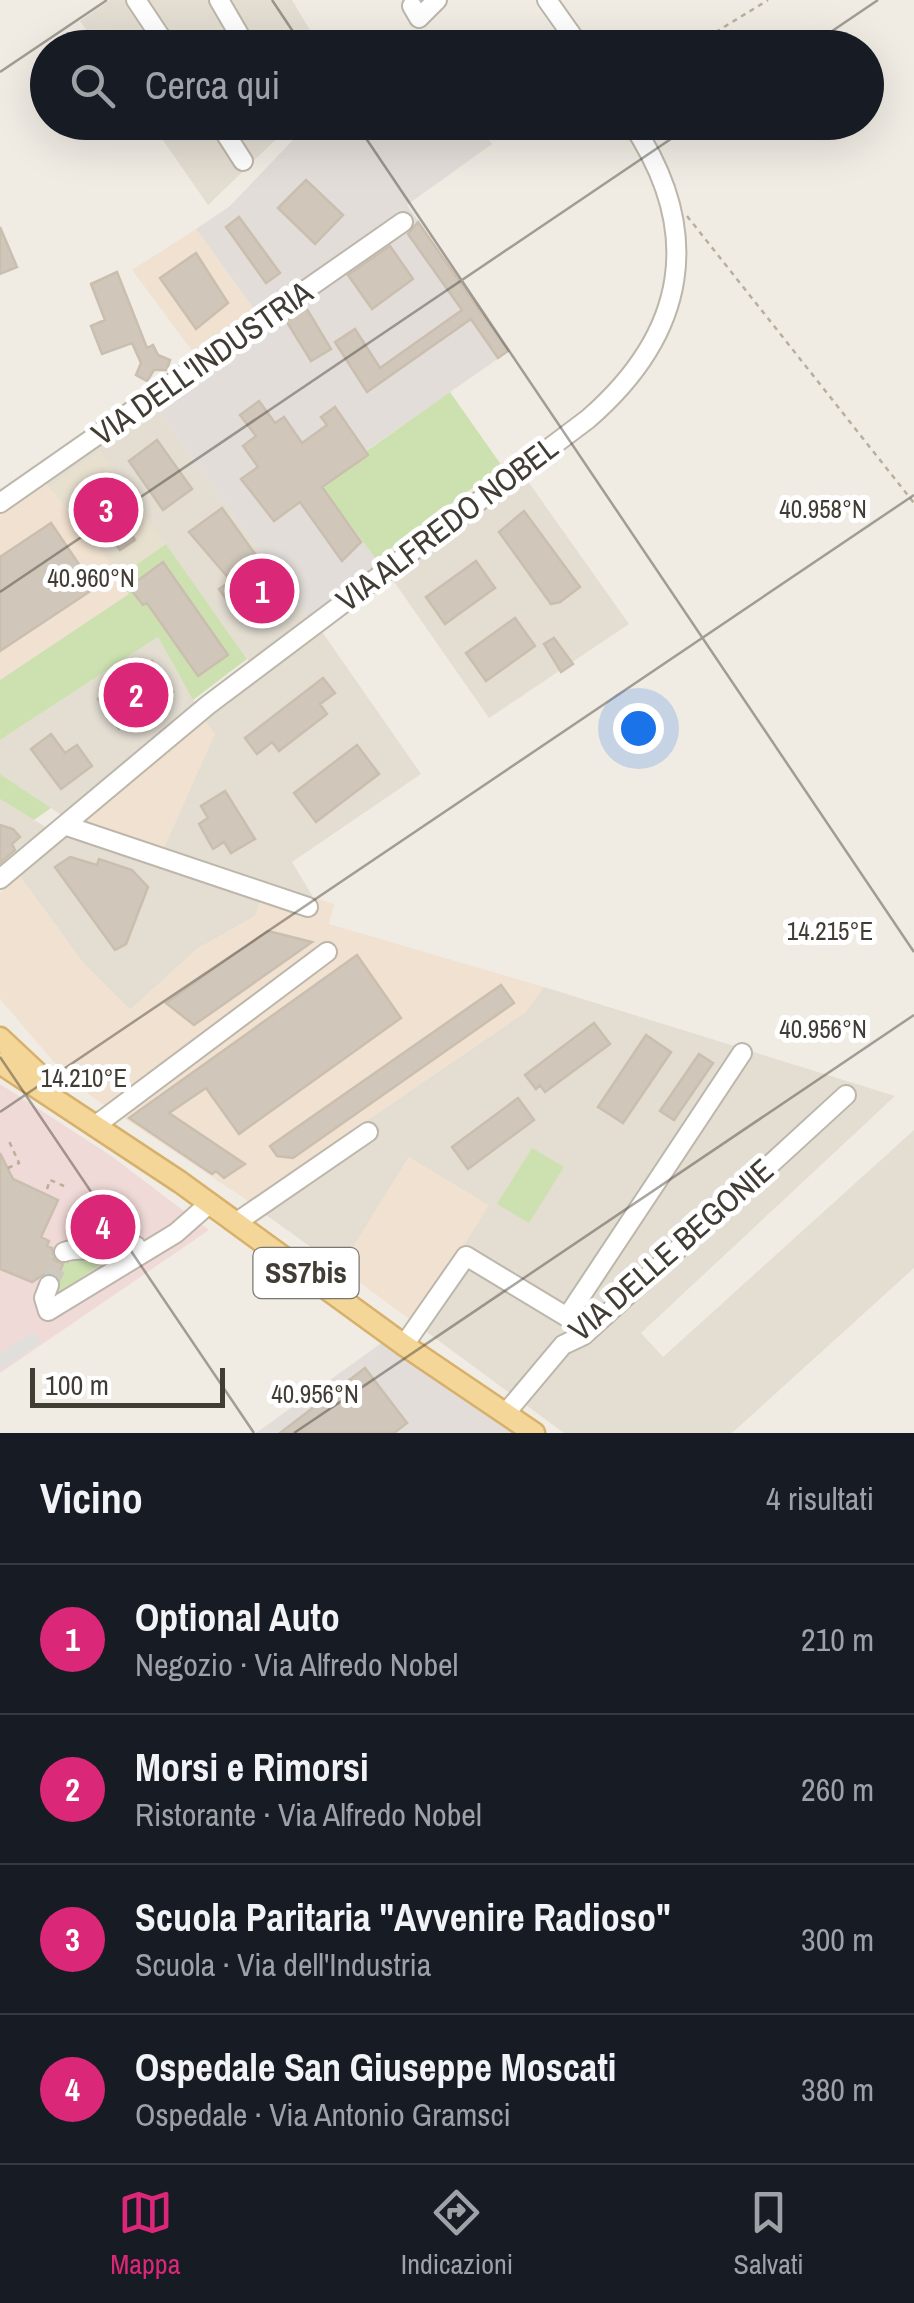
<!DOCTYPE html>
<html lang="it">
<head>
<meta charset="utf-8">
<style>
	:root { --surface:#171b24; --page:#20242c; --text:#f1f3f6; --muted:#9ea1a6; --line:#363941; --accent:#db2777 }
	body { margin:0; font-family:"Archivo Narrow",sans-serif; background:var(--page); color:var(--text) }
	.scale { position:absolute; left:30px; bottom:25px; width:195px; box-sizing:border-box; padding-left:10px; border:5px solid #413c34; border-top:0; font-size:28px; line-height:35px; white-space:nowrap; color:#413c34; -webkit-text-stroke:8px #fff; paint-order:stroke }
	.you { position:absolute; left:638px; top:728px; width:35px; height:35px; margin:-25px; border:8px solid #fff; border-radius:50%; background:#1a73e8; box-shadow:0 0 0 15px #1a73e833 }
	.badge { display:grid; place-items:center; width:65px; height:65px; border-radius:50%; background:var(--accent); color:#fff; font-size:32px; font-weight:700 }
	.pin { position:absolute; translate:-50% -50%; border:5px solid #fff; box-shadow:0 2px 10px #0006 }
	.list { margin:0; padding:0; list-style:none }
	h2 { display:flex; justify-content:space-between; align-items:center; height:130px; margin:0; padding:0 40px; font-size:42px }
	h2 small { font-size:32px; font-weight:400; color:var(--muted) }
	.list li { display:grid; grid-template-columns:65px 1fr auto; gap:30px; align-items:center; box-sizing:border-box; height:150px; padding:0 40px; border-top:2px solid var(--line) }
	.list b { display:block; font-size:38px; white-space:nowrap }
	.list p { margin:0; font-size:32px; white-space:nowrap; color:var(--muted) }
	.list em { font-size:32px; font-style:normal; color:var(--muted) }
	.icon { flex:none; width:55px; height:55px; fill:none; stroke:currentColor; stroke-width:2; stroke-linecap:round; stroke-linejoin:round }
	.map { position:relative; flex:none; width:914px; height:1433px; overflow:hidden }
	.search { position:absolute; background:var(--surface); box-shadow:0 10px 40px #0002; left:30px; right:30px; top:30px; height:110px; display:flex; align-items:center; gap:25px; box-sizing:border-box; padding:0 35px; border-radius:55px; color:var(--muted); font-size:38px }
	.sheet { height:730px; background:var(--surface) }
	nav { display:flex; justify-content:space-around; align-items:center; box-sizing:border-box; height:140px; border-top:2px solid var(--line); background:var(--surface); font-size:28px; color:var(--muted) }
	nav a { display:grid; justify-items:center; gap:5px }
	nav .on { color:var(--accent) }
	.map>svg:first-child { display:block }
</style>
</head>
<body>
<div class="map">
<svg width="914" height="1433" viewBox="0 0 914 1433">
	<rect width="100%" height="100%" fill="#f0ece4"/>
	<path fill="#e3ddd2" d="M110,0H292L320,47H99L80,21Z
		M151,123H293L208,205Z
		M145,392L310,621L252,666L166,544L119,577L90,534L34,470Z
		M522,473L629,624L489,718L388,573Z
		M318,626L421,774L292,862L313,897L268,882L255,916L197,949L130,1010L84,964L19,875L202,716Z
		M158,637L198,708L67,819L0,774V740Z
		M0,799L52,831L0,875Z
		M544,987L895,1096L641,1333L663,1357L914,1130V1268L732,1433H564L416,1324L409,1157L340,1268L248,1202L524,1013Z"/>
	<path fill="#f1e1d0" d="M196,229L257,313L196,356L132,270Z
		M34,470L90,534L130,594L0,680V494Z
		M202,716L215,734L162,853L76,824Z
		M19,875L84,964L130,1010L197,949L255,916L268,882L334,904L329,924L544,987L525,1013L248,1201L91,1096L53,1061L0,999V893Z
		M409,1157L489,1205L416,1324L340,1268Z"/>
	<path fill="#e2ddd9" d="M309,123H476L492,144L407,205L509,351L320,483L382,567L310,621L145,392L257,313L196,229L230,206Z
		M387,1339L526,1433H256Z"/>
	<path fill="#e8e0cf" d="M100,450L166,544L119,577L90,534L49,487Z"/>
	<path fill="#f0dad8" d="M0,1084L110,1155L209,1230L0,1373Z"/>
	<path fill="#cde1b0" d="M450,392L502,466L376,559L320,484Z
		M166,544L247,659L193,700L158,637L0,740V680L129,594L119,577Z
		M0,774L51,808L34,820L0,799Z
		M532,1148L564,1167L529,1223L497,1204Z
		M67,1254H81L100,1265L50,1299Z"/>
	<path fill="#e1dfdc" d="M34,1331L41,1343L0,1370V1354Z"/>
	<path fill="#d0c7ba" stroke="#cabeae" stroke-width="2.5" d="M306,180L343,215L315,244L278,208Z
		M239,217L280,273L266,283L226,227Z
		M418,222L508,351L498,358L471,319L367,392L335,342L355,329L380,368L462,310L408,234Z
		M0,227L17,267L0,274Z
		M390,246L413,279L372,309L348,275Z
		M196,253L228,303L196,329L160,278Z
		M117,272L147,348L153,345L158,355L170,360L167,370H154L147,381L136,375L141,363L132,343L102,354L91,326L105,320L91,284Z
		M305,306L331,349L311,361L285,319Z
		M259,401L275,423L284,417L302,443L327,425L321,417L335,407L368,455L322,487L361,542L342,561L300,502L274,521L241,479L258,467L243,446L256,436L240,415Z
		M157,440L192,489L163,510L129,461Z
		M103,493L135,540L120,550L87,504Z
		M222,508L286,597L265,612L253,596L234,610L219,589L231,581L189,532Z
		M524,511L580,587L560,602L551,604L499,532Z
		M51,523L95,588L0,651V557Z
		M476,561L495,588L445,624L426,597Z
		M163,562L228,655L198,676L147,603L143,605L129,587Z
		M515,618L535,646L486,681L466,653Z
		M554,638L573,664L561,672L544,644Z
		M152,661L173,692L119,729L98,699Z
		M323,678L335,693L320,704L327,714L279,751L272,742L257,754L245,738Z
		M51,734L65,753L77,745L92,766L61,789L31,749Z
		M357,745L379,774L316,822L294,793Z
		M225,791L255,839L231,853L224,842L213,849L199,824L208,818L201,806Z
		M0,825L13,829L20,837L12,844L15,850L0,863Z
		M70,857L97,865L99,859L132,870L148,887L126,944L115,950L55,867Z
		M268,931L312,942L194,1025L166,1003Z
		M357,955L401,1018L239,1134L206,1088L169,1113L245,1164L224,1178L216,1171L212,1174L129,1118Z
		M501,985L514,1003L293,1158L277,1156L270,1146Z
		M594,1023L610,1044L545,1092L540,1085L536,1089L525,1075Z
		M646,1035L671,1052L623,1123L598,1107Z
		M699,1054L713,1063L674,1120L660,1111Z
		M518,1098L534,1120L468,1169L452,1147Z
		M0,1153L13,1179L58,1200L41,1237L49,1241L47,1246L52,1248L54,1260L63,1264L58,1276L46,1273L32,1282L0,1269Z
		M365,1368L407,1423L394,1433H280Z"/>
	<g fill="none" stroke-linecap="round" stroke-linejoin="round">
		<path stroke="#cdc9c1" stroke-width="18" stroke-dasharray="18 9" stroke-linecap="butt" d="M49,1285L64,1252"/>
		<g stroke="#bdb6aa" stroke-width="22">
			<path id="minor" d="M136,0L168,48
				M219,0L247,48
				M547,0L581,48
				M412,6L419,18L437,0
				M218,122L243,161
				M0,503L403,222
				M67,826L308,907
				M0,879L208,705L588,419C687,333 705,232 631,122
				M96,1125L327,952
				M237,1222L368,1132
				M64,1252C86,1244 112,1257 136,1246
				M49,1285L44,1298L48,1311L176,1233L210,1203
				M404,1345L466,1256L567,1317L742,1053
				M505,1414L563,1345L584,1335L846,1095"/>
		</g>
		<g stroke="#d7b16b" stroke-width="25">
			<path id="major" d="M0,1038L49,1084
				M0,1063L180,1182L404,1345L534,1433"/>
		</g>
		<path stroke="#bbae9a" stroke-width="2.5" stroke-dasharray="5 5" stroke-linecap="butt" d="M690,48L768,0
			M687,216L914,503
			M8,1168L19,1163L9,1141
			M47,1189L50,1180L64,1186"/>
		<use href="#minor" stroke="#fff" stroke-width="18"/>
		<use href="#major" stroke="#f4d699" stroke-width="20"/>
	</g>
	<path fill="none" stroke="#413c34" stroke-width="2.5" stroke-opacity="0.45" d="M272,0L304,48M807,48L878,0M0,72L107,0M355,122L914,952M0,592L696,122M0,1057L254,1433M0,1112L914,495M294,1433L914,1015"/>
	<g text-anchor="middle" stroke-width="10" stroke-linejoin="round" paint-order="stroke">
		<rect fill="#fff" stroke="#7a7671" stroke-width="2.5" x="253.5" y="1248" width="105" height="50" rx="8"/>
		<g font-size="30" font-weight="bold" fill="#413c34">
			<text x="306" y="1283">SS7bis</text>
		</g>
		<g font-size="32" fill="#413c34" stroke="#fff">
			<text transform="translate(202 363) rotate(-35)" y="11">VIA DELL'INDUSTRIA</text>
			<text transform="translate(447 524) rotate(-37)" y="11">VIA ALFREDO NOBEL</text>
			<text transform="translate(671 1250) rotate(-41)" y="11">VIA DELLE BEGONIE</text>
		</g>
	</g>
	<g font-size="25" text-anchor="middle" fill="#413c34" stroke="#fff" stroke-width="10" stroke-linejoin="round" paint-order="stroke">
		<text x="823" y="518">40.958°N</text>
		<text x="91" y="587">40.960°N</text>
		<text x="830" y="940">14.215°E</text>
		<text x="823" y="1038">40.956°N</text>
		<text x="84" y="1087">14.210°E</text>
		<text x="315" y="1403">40.956°N</text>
	</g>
</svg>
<div class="scale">100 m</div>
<div class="you"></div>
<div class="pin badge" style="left:262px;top:591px">1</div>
<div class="pin badge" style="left:136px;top:695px">2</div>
<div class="pin badge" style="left:106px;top:510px">3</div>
<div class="pin badge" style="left:103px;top:1227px">4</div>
<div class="search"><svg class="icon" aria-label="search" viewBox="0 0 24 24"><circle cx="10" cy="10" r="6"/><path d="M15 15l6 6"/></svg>Cerca qui</div>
</div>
<section class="sheet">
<h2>Vicino<small>4 risultati</small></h2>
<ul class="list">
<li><span class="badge">1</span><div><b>Optional Auto</b><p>Negozio · Via Alfredo Nobel</p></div><em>210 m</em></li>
<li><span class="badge">2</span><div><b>Morsi e Rimorsi</b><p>Ristorante · Via Alfredo Nobel</p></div><em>260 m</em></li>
<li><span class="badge">3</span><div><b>Scuola Paritaria &quot;Avvenire Radioso&quot;</b><p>Scuola · Via dell'Industria</p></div><em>300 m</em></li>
<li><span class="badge">4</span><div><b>Ospedale San Giuseppe Moscati</b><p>Ospedale · Via Antonio Gramsci</p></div><em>380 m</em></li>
</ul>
</section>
<nav>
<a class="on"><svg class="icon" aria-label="map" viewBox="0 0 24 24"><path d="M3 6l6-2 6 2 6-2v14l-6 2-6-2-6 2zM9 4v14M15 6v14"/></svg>Mappa</a>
<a><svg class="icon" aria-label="directions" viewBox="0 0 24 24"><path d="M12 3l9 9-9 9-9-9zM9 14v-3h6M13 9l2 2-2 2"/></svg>Indicazioni</a>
<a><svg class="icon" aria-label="saved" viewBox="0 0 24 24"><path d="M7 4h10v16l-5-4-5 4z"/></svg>Salvati</a>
</nav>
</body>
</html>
